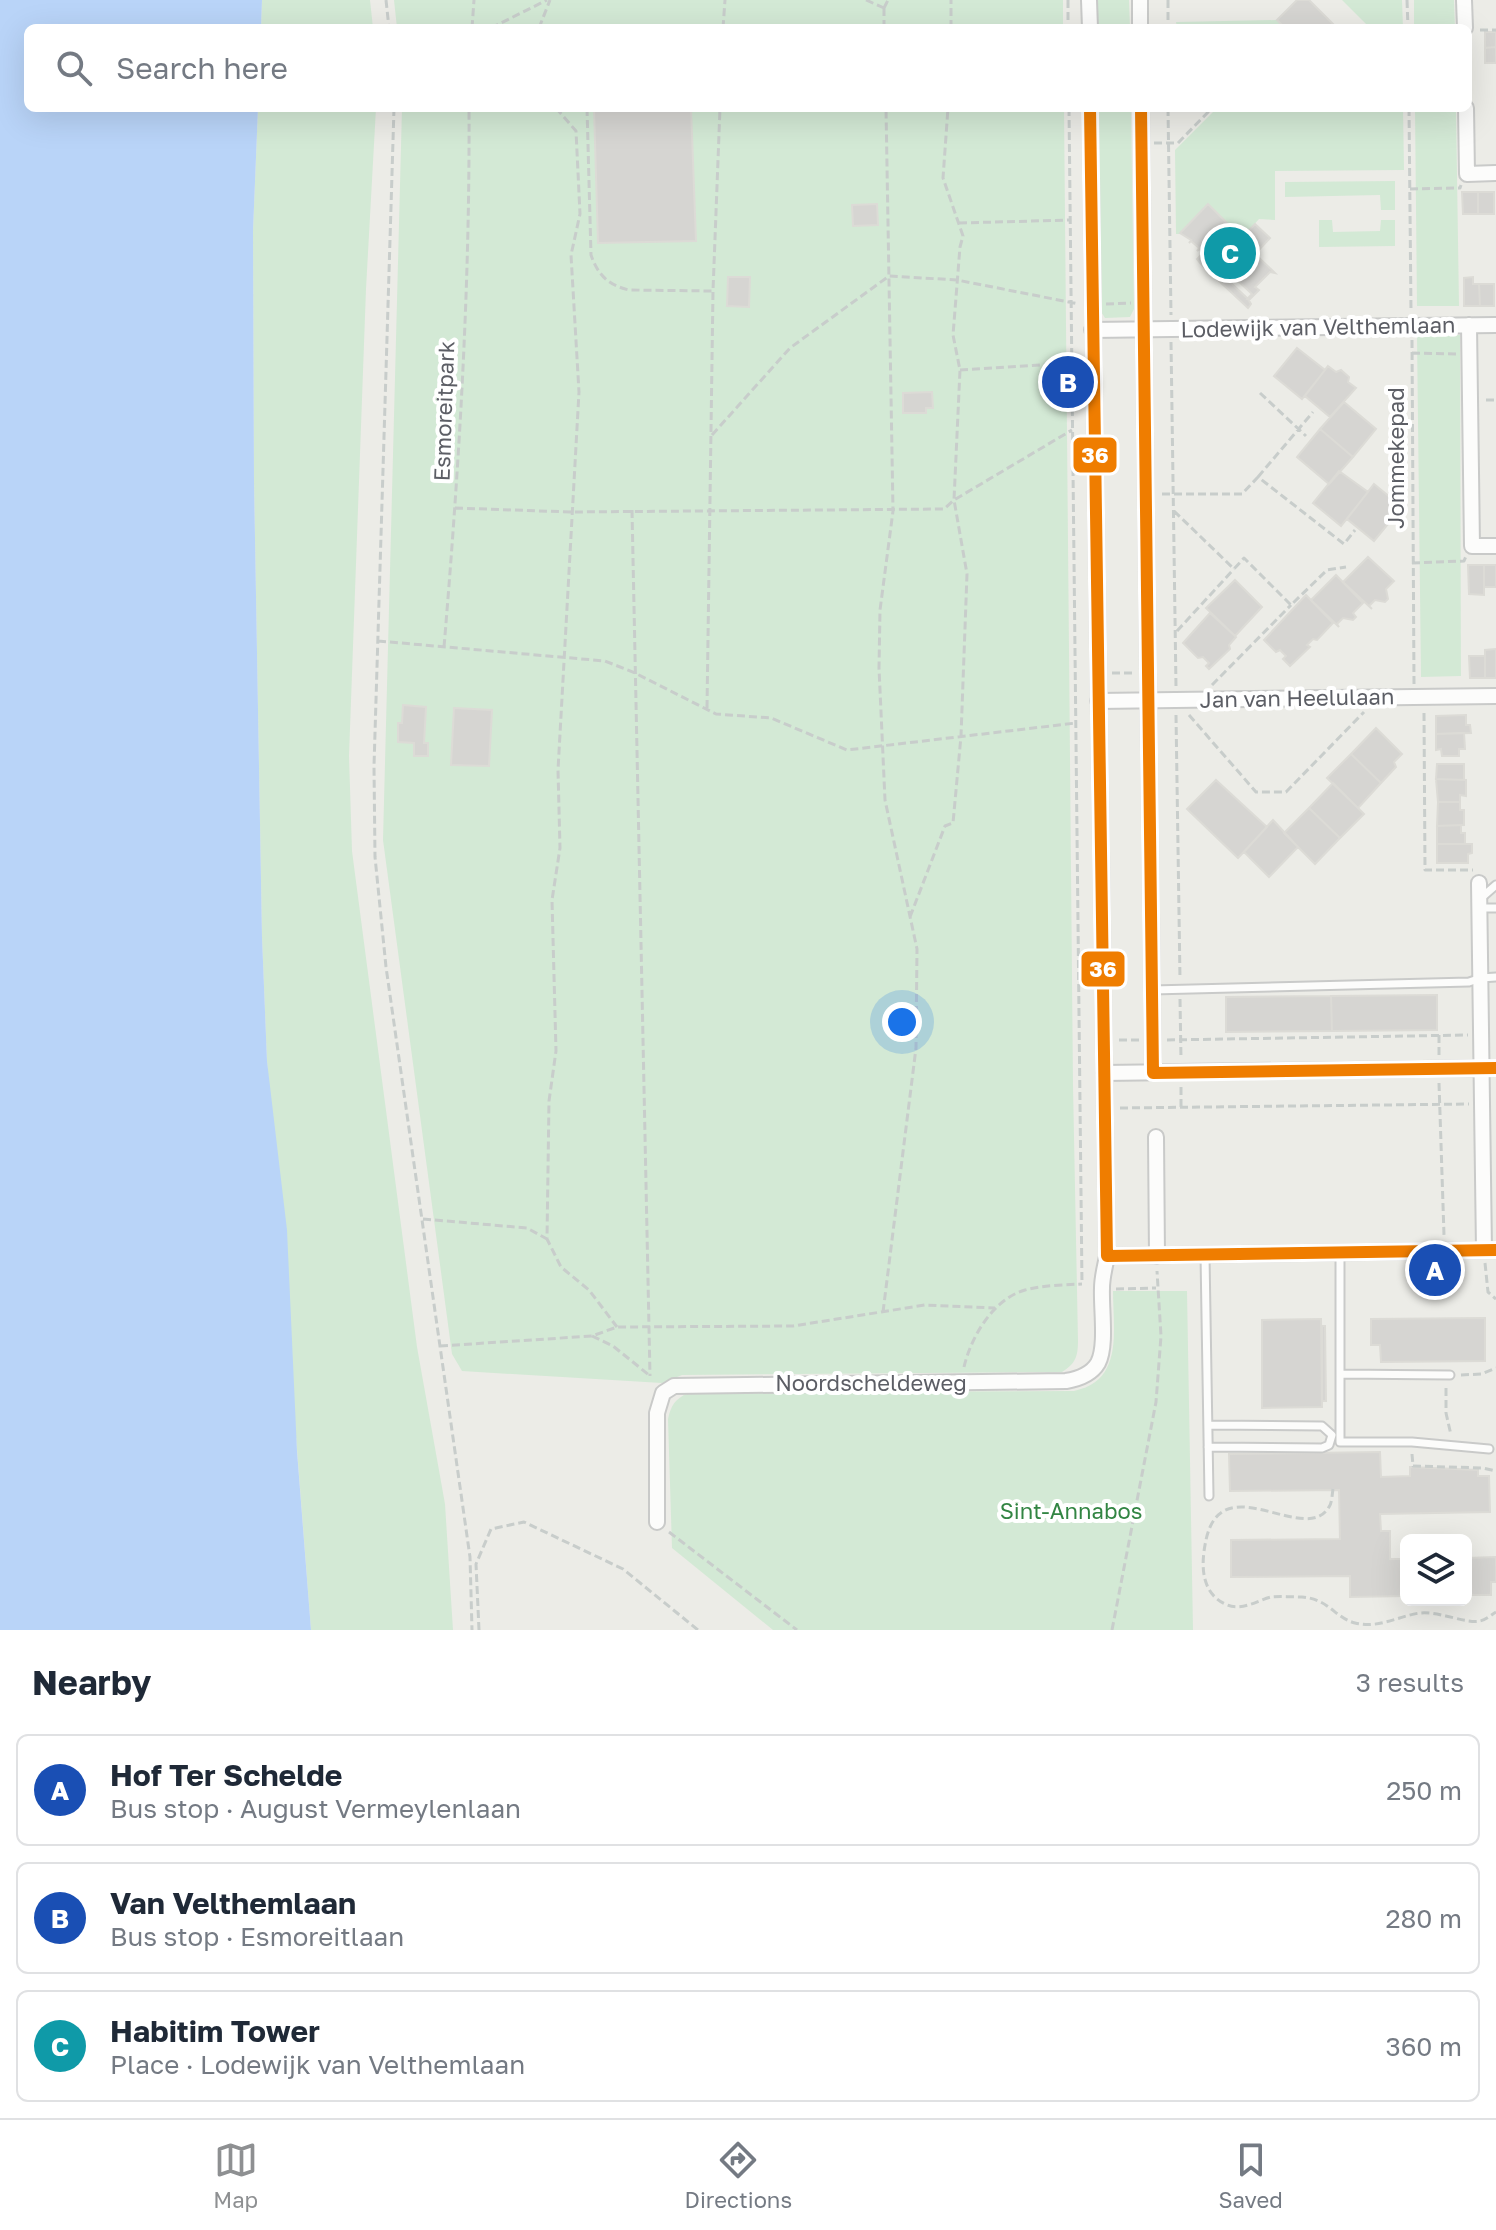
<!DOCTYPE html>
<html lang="en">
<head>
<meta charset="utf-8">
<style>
	:root { --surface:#fff; --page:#f2f2f3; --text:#1f2937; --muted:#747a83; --line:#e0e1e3; --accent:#8e9092 }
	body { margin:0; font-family:"Golos Text",sans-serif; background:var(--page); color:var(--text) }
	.controls { position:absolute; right:24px; bottom:24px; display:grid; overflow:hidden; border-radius:12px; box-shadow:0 8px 32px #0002 }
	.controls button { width:72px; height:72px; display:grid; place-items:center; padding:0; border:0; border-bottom:2px solid var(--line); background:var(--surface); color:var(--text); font:40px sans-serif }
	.you { position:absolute; left:902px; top:1022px; width:28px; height:28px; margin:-20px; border:6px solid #fff; border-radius:50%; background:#1a73e8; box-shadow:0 0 0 12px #1a73e833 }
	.badge { display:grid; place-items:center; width:52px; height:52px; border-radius:50%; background:var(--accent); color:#fff; font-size:26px; font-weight:700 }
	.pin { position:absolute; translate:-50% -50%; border:4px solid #fff; box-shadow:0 2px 8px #0006 }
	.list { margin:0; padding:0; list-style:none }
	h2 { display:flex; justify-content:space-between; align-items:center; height:104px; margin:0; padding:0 32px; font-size:34px }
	h2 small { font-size:26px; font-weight:400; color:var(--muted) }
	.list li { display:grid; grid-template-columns:52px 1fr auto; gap:24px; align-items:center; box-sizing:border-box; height:112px; margin:0 16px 16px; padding:0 16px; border:2px solid var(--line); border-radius:12px }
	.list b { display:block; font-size:30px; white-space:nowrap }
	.list p { margin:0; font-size:26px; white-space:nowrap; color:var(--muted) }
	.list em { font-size:26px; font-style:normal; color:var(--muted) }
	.icon { flex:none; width:44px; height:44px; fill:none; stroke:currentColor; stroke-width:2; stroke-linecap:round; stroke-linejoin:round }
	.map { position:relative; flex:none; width:1496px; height:1630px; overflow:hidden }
	.search { position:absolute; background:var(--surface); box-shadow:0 8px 32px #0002; left:24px; right:24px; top:24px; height:88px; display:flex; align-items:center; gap:20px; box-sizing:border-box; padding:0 28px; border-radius:12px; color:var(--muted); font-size:30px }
	.sheet { height:488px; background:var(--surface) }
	nav { display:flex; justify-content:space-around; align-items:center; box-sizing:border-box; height:112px; border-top:2px solid var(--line); background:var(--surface); font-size:22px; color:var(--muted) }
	nav a { display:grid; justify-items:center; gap:4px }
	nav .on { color:var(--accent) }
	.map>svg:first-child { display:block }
</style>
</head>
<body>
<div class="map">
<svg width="1496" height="1630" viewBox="0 0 1496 1630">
	<rect width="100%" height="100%" fill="#ecece7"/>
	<path fill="#d3e9d5" d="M262,0H370L373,28H261Z
		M394,0H1063V28H397Z
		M1097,0H1129L1130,28H1097Z
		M1342,0H1402L1403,28H1370Z
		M1414,0H1454L1455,28H1414Z
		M1277,20L1283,28H1177L1176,22Z
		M258,108H376L366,289L349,756L352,851L417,1347L445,1504L453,1630H311L267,1061L262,937L254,481L253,231Z
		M402,108H1064L1073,1085L1078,1341C1078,1357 1075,1364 1062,1372L682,1375L662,1383L462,1371L452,1354L383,840Z
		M1098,108H1131L1134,309L1130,317L1105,318L1100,310Z
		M1217,108H1403L1404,170L1275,171V220L1259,219L1242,238L1208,204L1180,234H1176L1175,150Z
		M1415,108H1456L1459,306H1417Z
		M1395,181V210H1381L1380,195L1285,197V182Z
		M1319,220H1332L1333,232L1380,231L1381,220H1395V246L1319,247Z
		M1460,335L1461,676L1421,677L1417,336Z
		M1113,1291H1187L1193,1630H773L672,1548L668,1419C671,1405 675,1399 688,1393L1074,1391C1124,1381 1113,1330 1113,1291Z"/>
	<path fill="#b9d4f8" d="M0,0H262L261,28H28V108H258L253,231L254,481L262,937L267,1061L287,1230L297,1451L311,1630H0Z"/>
	<path fill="#d6d5d2" stroke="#dcdbd6" stroke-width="2" d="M1297,0H1309L1337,28H1285L1277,20Z
		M1485,32H1496V47L1485,48Z
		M1496,47V63H1485V48Z
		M594,108H691L696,241L598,243Z
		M1462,192H1478V214H1463Z
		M1478,192H1494V214H1478Z
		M877,204L878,225L853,226L852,205Z
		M1208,204L1242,238L1255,224L1270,238L1255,254L1275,273L1270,272L1255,287L1259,290L1249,300L1247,299L1252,294L1219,263L1214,268L1205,259L1207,256L1200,249L1197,251L1199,248L1191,241L1189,243L1191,240L1180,233Z
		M1201,255L1248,299L1251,304L1248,308L1201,264L1197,259Z
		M728,277H750L749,307L727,306Z
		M1473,277V284H1479L1480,306H1464V278Z
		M1479,284H1494V306H1480Z
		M1297,348L1325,370L1302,399L1274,376Z
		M1328,366L1336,372L1341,370L1349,377L1348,382L1356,388L1330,417L1305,396Z
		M932,392L933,408H926V413H903V393Z
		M1344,402L1376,429L1353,457L1320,429Z
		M1320,429L1353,457L1329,484L1297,457Z
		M1339,471L1368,492L1341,526L1313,503Z
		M1374,484L1402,507L1374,541L1347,519Z
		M1368,557L1394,581L1386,589L1388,599L1385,602L1375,600L1369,606L1372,609L1343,582Z
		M1468,565H1484V595L1469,594Z
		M1484,565H1496V587H1484Z
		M1336,575L1363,603L1353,613L1356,617L1353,620L1343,618L1337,624L1339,627L1311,600Z
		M1235,580L1262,607L1235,636L1206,608Z
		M1306,595L1333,623L1317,640L1313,639L1307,645L1310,647L1290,666L1283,659L1286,656L1280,650L1276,652L1264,640Z
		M1210,613L1236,637L1229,645L1230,649L1209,669L1206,666L1209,663L1203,657L1198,658L1183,643Z
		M1496,649V678H1485V650Z
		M1469,656H1485V678H1470Z
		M403,705L426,707L424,743H428V756H414V743L398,742V723H402Z
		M454,708L492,710L489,766L451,765Z
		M1466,715V725H1470L1471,733L1436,734V716Z
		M1376,728L1402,754L1394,762L1396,767L1381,783L1351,754Z
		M1459,733H1464L1465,749H1459V756H1442L1441,749L1436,750V734Z
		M1351,754L1381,783L1358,808L1327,778Z
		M1437,764H1464V780L1436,779Z
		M1436,779L1466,780V796L1460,795V802H1438Z
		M1216,780L1267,827L1238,858L1187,809Z
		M1333,783L1364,814L1340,838L1309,808Z
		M1438,802H1460V810H1464V825L1437,826Z
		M1309,808L1340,838L1315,864L1284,833Z
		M1273,820L1298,847L1269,877L1244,852Z
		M1461,825V833H1465V844H1472H1437V826Z
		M1437,844H1472V853L1468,854V863H1437Z
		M1437,995V1030L1332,1031L1331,996Z
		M1331,996L1332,1031L1226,1032V997Z
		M1485,1318V1361L1381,1362L1380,1345H1371V1319Z
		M1321,1319L1322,1407L1262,1408V1320Z
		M1322,1326H1325L1326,1401H1322Z
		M1380,1452L1381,1477L1410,1476V1467L1478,1470V1476H1489L1490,1512L1380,1514L1381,1531H1390V1559H1406V1596L1350,1597V1576L1231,1577V1540L1340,1539L1339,1490L1230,1491L1229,1454Z
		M1496,1557V1582H1491V1595H1466V1558Z"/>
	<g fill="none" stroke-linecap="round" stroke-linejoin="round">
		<g stroke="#c9cac9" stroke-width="11">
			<path id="service" d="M1481,898L1496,885
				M1480,908H1496
				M1152,990L1469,982L1481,978L1496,977
				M1340,1253V1442H1412L1489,1449
				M1205,1255L1209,1496
				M1340,1374L1450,1375
				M1208,1425L1322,1426L1332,1435L1329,1445L1322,1448L1208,1447"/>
		</g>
		<g stroke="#c9cac9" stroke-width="18">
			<path id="minor" d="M1089,0L1090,28
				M1140,0V28
				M1464,0L1465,28
				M1141,108L1153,1073
				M1466,108L1467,174L1496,173
				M1469,325L1472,546H1496
				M1092,330L1496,325
				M1098,701L1496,696
				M1479,883L1484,1250
				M1104,1073L1496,1068
				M1156,1137L1157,1256
				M1107,1256L1496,1250
				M657,1522V1413L663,1393L674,1386L1066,1381C1078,1379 1091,1375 1098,1363C1107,1346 1101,1308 1102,1288C1102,1277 1105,1267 1107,1256L1090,108"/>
		</g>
		<path stroke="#c8cdcb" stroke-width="3" stroke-dasharray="8 4" stroke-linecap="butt" d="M386,0L389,28
			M866,0L884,8
			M1068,0V28
			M1168,0V28
			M1407,0L1408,28
			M884,8V28
			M884,8L888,0
			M472,28L474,0
			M491,28L547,0
			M539,28L550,0
			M723,28L725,0
			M951,28V0
			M1480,30H1496
			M394,108L374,766L375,857L386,967L470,1557L472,1630
			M556,108L576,131L580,214L571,255L579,392L558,770L560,848L552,900L556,1051L549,1101L547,1239L561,1267L589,1290L617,1327
			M587,108L591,255C598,275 608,285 629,290L713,291
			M1069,108L1082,1284
			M1168,108L1171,315
			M1409,108L1411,312
			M1154,143H1178L1212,108
			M1410,189L1460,188L1461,185
			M959,223L1070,220
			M1106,304L1131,303
			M1412,340L1414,684
			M1171,342L1176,687
			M1412,353L1456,354
			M960,370L1072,363
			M1260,393L1306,436
			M1486,400H1496
			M712,435L790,348L889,276L957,280L1079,304
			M1258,477L1313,412
			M1162,494H1242L1258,477L1344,544L1355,530
			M455,508L571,512L944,509L954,500L1072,430
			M632,510L650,1376
			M1174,511L1234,569L1244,558L1291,605L1327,570L1346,567
			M1412,563L1464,561L1466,556
			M1177,631L1234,569
			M378,641L605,661L635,673L716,714L771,718L847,750L1076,723
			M444,647C459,468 470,288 469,108
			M1112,673H1132
			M1212,685L1291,605
			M707,708L713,291L720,108
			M1424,713L1425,870H1473
			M1176,715L1180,979
			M1189,715L1256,792H1286L1364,712
			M910,917L945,826L953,823L961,736L967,574L954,500L960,370L953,335L960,247L963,236L943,178L948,108
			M1180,999L1181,1059
			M1439,1035V1055
			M1119,1040H1140
			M1167,1040L1468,1035
			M1439,1083L1444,1235
			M1181,1087V1107
			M1120,1108L1469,1104
			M423,1219L527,1228L547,1239
			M1485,1263L1488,1292L1496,1299
			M1116,1289L1156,1288
			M883,1312L916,1048L917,949L885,800L879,668L880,610L893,511L886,108
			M592,1336L613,1346L649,1375
			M440,1346L592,1336L617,1327L793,1326L925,1305L995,1308
			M964,1367C971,1337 993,1299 1025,1290C1043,1285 1064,1285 1082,1284
			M1461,1375L1481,1374L1496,1368
			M1446,1388V1413L1451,1435
			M1412,1454L1413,1466L1483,1468L1496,1471
			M1333,1489C1332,1495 1332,1503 1329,1507C1305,1547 1222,1465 1206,1540C1201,1563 1200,1592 1225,1604C1241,1612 1256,1601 1271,1597C1281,1596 1292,1597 1302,1597C1329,1599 1335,1618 1355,1623C1379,1629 1398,1616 1420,1613C1439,1611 1466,1624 1480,1621C1486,1620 1491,1615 1496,1612
			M669,1532L797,1630
			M479,1630L476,1564L491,1529L524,1522L623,1569L698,1630
			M1112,1630L1156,1402L1161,1336L1157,1271"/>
		<use href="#service" stroke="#fcfcfb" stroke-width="7"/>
		<use href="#minor" stroke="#fcfcfb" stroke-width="14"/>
		<g stroke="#fff" stroke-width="18">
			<path id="bus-1" d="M1090,108L1107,1256
				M1141,108L1153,1073
				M1153,1073L1496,1068
				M1107,1256L1496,1250"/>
		</g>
		<use href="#bus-1" stroke="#ef7d00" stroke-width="12"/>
	</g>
	<g text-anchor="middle" stroke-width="8" stroke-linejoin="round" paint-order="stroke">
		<g font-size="22" fill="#5c5e65" stroke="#fff">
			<text transform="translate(1318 327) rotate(-1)" y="8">Lodewijk van Velthemlaan</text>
			<text transform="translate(444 411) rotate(-88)" y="8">Esmoreitpark</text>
			<text transform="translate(1396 458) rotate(-90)" y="8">Jommekepad</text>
			<text transform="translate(1297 698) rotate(-1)" y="8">Jan van Heelulaan</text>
			<text x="871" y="1391">Noordscheldeweg</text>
		</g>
		<g font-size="22" fill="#328543" stroke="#fff">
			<text x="1071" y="1519">Sint-Annabos</text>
		</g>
	</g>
	<g stroke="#fff" stroke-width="3">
		<rect x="1072" y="436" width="46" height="38" rx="8" fill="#ef7d00"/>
		<rect x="1080" y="950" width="46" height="38" rx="8" fill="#ef7d00"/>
	</g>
	<g font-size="22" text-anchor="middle" font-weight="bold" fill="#fff">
		<text x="1095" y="463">36</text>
		<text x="1103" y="977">36</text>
	</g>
</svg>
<div class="controls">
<button><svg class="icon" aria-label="layers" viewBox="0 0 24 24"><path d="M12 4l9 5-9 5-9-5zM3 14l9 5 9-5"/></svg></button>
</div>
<div class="you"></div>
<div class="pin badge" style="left:1435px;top:1270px;background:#1a4fb4">A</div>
<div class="pin badge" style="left:1068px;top:382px;background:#1a4fb4">B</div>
<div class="pin badge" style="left:1230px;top:253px;background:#0f9aa8">C</div>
<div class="search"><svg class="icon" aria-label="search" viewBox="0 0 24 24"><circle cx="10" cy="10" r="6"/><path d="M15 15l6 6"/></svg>Search here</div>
</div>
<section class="sheet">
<h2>Nearby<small>3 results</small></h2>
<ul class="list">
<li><span class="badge" style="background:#1a4fb4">A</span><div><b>Hof Ter Schelde</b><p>Bus stop · August Vermeylenlaan</p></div><em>250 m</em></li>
<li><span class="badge" style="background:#1a4fb4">B</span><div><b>Van Velthemlaan</b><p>Bus stop · Esmoreitlaan</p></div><em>280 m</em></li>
<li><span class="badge" style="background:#0f9aa8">C</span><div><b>Habitim Tower</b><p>Place · Lodewijk van Velthemlaan</p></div><em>360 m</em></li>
</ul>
</section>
<nav>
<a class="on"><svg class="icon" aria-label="map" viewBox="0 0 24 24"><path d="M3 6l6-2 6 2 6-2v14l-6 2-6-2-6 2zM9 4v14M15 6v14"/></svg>Map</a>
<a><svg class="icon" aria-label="directions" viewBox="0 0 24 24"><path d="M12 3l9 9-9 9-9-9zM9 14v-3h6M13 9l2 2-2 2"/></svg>Directions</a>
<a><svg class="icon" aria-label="saved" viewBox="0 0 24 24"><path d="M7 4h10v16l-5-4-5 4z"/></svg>Saved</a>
</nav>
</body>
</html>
